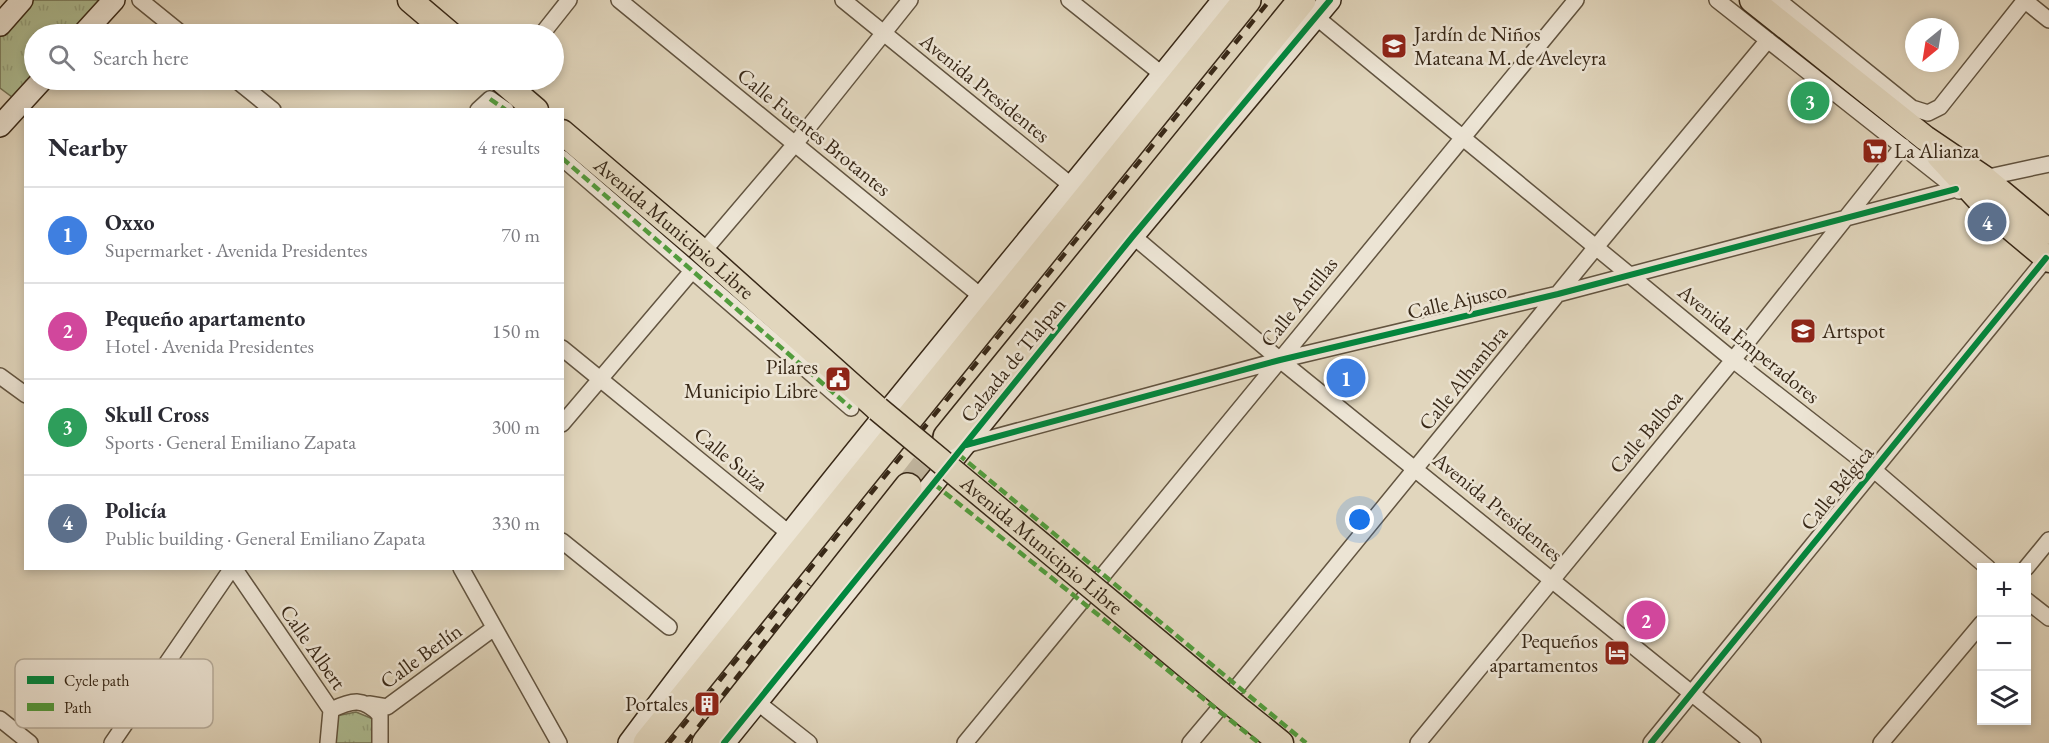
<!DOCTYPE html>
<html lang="en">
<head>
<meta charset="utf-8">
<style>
	:root { --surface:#fff; --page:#f7f7f7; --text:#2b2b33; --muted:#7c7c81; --line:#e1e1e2; --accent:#1a73e8 }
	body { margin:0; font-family:"EB Garamond",serif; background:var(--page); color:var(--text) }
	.controls { position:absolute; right:18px; bottom:18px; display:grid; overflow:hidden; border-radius:0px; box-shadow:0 3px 9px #0003 }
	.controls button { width:54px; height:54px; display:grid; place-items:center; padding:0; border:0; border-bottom:2px solid var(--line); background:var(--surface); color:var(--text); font:30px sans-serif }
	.compass { position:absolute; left:1905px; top:18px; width:54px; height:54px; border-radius:50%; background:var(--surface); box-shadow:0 3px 9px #0003; rotate:210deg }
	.you { position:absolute; left:1360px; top:520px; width:21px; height:21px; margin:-15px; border:4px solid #fff; border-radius:50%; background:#1a73e8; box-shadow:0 0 0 9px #1a73e833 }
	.badge { display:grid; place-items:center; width:39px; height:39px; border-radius:50%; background:var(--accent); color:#fff; font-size:20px; font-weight:700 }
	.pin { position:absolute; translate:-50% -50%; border:3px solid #fff; box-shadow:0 2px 6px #0006 }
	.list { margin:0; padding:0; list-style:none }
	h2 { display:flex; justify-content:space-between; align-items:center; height:78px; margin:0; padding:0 24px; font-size:26px }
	h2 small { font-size:20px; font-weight:400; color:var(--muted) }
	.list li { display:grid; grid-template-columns:39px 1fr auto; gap:18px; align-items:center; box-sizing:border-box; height:96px; padding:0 24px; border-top:2px solid var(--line) }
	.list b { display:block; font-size:22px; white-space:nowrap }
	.list p { margin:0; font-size:20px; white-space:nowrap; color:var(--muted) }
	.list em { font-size:20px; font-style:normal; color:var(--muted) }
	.icon { flex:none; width:33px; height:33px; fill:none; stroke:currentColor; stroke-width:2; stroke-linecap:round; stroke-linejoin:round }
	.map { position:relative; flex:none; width:2049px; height:743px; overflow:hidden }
	.search { position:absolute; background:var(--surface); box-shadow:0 3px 9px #0003; left:24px; top:24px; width:540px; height:66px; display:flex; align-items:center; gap:15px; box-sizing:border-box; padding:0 21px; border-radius:33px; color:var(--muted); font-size:22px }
	.panel { position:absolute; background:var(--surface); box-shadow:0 3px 9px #0003; left:24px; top:108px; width:540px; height:462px; border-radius:0px }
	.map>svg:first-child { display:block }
</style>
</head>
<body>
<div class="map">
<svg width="2049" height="743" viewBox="0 0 2049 743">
	<defs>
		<pattern id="grass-tufts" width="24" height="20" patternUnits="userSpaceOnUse" patternTransform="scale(1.5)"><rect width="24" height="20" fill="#aebe94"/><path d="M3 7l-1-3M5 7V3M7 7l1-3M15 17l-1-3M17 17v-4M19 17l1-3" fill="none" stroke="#96a37f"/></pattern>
	</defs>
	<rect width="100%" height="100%" fill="#e1d6bd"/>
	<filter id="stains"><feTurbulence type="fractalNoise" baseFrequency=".00333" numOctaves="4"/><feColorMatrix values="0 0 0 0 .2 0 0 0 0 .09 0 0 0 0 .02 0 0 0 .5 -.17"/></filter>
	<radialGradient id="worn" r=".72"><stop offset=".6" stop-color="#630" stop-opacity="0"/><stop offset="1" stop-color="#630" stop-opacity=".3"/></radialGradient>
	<path fill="url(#grass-tufts)" stroke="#737356" stroke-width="1.5" d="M33,0H113L83,34H34V80L20,103L0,88V37Z
		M356,712L373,719V743H334L336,716Z"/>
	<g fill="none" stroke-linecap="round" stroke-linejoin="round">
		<path stroke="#bfb39c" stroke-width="27" stroke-dasharray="27 14" stroke-linecap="butt" d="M908,487L947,437"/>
		<g stroke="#625440" stroke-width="18">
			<path id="street" d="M140,0L182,34
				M619,0L982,297
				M843,0L1072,186
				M1069,0L1163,75
				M1717,0L1959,191
				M1778,0L1912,108L1928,113L1940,107L2025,0
				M2024,0L2049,20
				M1316,17L1733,360L1874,470L1988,568
				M542,34L569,0
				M236,80L273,110
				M478,110L490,99L506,110
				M562,158L851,408
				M1984,178L2049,164
				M1133,236L1280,360L1753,743
				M708,246L795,144L910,0
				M562,348L790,534
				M0,376L26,395
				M562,424L692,271
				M966,445L1280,360L1558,294L1956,189
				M562,541L669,627
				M234,568L331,710C352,700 363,697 380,715V743
				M461,568L559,743
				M2026,568L2049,540
				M2026,600L2049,618
				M1237,687L1596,247L1768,40
				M757,702L809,743
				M369,704L387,707L494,628
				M0,719L30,743
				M112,743L232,568
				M328,743L331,710
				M965,743L1576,0
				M1190,743L1217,711
				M1418,743L1733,360L1903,146
				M1651,743L2049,255
				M1881,743L1982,623"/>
		</g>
		<g stroke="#382817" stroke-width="24">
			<path id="secondary" d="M0,25L22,0
				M83,34L114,0
				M0,126L42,80
				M629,743C818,488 1025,247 1223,0
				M724,743L1133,236L1330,0"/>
		</g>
		<g stroke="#382817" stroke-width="27">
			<g id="primary">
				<path d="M410,0L450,34"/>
				<path d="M1752,0L1925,138L1984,178L2049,232"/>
				<path d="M501,80L536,110"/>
				<path id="s1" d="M562,132L698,248L878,409"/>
				<path d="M1939,156L1988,209L2049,260"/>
				<path d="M1235,706L1281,743"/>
			</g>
		</g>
		<g stroke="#382817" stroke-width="30">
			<path id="highway" d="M947,437L1302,0
				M647,743L1247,0
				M706,743L908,487"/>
		</g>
		<use href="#street" stroke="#ece4d4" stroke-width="15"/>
		<use href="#secondary" stroke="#ece4d4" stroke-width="21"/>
		<use href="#primary" stroke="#e1d6bd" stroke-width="24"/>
		<use href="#highway" stroke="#e1d6bd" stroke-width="27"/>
		<path stroke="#382817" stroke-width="4.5" stroke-dasharray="10 10" stroke-linecap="butt" d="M669,743L1270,0
			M686,743L809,584"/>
		<g stroke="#382817" stroke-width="27" stroke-linecap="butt">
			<g id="primary-bridge">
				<path id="s2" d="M878,409L1235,706"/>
			</g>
		</g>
		<use href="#primary-bridge" stroke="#e1d6bd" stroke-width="24"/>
		<path stroke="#529c3d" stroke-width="4.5" stroke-dasharray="9 4.5" stroke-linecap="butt" d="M490,99L506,110
			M562,158L851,408
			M958,454L1306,743
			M934,484L1259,743"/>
		<g stroke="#ece4d4" stroke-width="10">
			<path id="cycleway" d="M966,445L1280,360L1558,294L1956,189
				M724,743L1133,236L1330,0
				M1651,743L2046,258"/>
		</g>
		<use href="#cycleway" stroke="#00873e" stroke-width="6"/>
	</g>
	<defs>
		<g id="school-square" transform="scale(1.35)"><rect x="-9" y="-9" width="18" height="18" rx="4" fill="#8f2418" stroke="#ece4d4"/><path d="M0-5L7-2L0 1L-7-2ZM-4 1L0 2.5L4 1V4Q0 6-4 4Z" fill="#fff"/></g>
		<g id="supermarket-square" transform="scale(1.35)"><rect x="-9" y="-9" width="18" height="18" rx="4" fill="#8f2418" stroke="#ece4d4"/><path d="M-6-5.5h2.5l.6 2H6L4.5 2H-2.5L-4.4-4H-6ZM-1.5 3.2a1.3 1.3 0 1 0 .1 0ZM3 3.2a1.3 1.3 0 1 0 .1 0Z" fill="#fff"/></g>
		<g id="civic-square" transform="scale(1.35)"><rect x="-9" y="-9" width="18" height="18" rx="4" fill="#8f2418" stroke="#ece4d4"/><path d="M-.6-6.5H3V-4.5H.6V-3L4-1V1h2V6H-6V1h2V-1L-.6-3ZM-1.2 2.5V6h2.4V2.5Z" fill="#fff"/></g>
		<g id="hotel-square" transform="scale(1.35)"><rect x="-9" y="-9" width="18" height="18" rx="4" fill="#8f2418" stroke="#ece4d4"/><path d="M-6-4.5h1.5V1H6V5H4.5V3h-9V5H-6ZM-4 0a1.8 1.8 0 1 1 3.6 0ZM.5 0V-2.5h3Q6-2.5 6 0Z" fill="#fff"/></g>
		<g id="building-square" transform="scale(1.35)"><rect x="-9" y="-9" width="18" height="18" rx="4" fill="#8f2418" stroke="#ece4d4"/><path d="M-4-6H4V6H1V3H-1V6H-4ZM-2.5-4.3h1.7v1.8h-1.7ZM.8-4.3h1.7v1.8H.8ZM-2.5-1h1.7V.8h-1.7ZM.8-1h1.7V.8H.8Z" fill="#fff"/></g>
	</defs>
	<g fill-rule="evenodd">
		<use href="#school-square" x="1394" y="46"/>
		<use href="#supermarket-square" x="1875" y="151"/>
		<use href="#school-square" x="1803" y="331"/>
		<use href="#civic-square" x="838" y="379"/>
		<use href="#hotel-square" x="1617" y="653"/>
		<use href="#building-square" x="707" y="704"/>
	</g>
	<g text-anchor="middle" stroke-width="5" stroke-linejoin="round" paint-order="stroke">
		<g font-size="21" fill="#382817" stroke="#ece4d4" text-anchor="start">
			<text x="1414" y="41">Jardín de Niños<tspan x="1414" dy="24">Mateana M. de Aveleyra</tspan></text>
			<text x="1894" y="158">La Alianza</text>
			<text x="1822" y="338">Artspot</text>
			<text x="818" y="374" text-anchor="end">Pilares<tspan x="818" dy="24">Municipio Libre</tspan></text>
			<text x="1598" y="648" text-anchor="end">Pequeños<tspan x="1598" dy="24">apartamentos</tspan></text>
			<text x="688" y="711" text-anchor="end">Portales</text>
		</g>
		<g font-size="21" fill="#382817" stroke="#ece4d4">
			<text transform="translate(985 88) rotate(39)" y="7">Avenida Presidentes</text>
			<text transform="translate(814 132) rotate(39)" y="7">Calle Fuentes Brotantes</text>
			<text dy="7" stroke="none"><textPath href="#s1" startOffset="148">Avenida Municipio Libre</textPath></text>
			<text transform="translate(1457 301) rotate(-13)" y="7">Calle Ajusco</text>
			<text transform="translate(1299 302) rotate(-51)" y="7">Calle Antillas</text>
			<text transform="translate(1749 344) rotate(39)" y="7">Avenida Emperadores</text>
			<text transform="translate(1013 360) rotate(-51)" y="7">Calzada de Tlalpan</text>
			<text transform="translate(1463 378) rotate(-51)" y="7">Calle Alhambra</text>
			<text transform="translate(1646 432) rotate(-50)" y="7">Calle Balboa</text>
			<text transform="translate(731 459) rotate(39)" y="7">Calle Suiza</text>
			<text transform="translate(1837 488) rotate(-51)" y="7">Calle Bélgica</text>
			<text transform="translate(1498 507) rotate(39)" y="7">Avenida Presidentes</text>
			<text dy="7" stroke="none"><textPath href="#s2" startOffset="213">Avenida Municipio Libre</textPath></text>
			<text transform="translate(313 647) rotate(55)" y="7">Calle Albert</text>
			<text transform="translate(421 656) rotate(-36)" y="7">Calle Berlín</text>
		</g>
	</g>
	<rect x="15" y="659" width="198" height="69" rx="9" fill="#ece4d4" stroke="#b6ac9b" stroke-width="1.5"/>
	<rect x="27" y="676" width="27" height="8" fill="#00873e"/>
	<rect x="27" y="703" width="27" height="8" fill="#529c3d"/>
	<g font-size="16" fill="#382817">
		<text x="64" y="686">Cycle path</text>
		<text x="64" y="713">Path</text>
	</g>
	<rect width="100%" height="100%" filter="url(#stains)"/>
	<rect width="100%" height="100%" fill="url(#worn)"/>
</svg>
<div class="controls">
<button>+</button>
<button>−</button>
<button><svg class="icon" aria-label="layers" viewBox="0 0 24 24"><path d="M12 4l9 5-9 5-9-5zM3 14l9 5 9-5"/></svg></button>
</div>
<svg class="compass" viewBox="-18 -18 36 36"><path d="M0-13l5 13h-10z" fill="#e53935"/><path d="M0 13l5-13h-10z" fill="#7c7c81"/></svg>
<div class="you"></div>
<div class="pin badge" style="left:1346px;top:378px;background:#3f7fe0">1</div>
<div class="pin badge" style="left:1646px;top:620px;background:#d1479c">2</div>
<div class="pin badge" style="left:1810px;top:101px;background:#2e9e5b">3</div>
<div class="pin badge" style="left:1987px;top:222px;background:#5c6f8a">4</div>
<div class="search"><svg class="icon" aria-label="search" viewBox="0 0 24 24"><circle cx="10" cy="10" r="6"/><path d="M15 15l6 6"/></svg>Search here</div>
<section class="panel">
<h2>Nearby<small>4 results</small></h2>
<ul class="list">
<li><span class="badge" style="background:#3f7fe0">1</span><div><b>Oxxo</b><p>Supermarket · Avenida Presidentes</p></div><em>70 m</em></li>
<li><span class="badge" style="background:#d1479c">2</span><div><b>Pequeño apartamento</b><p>Hotel · Avenida Presidentes</p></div><em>150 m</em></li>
<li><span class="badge" style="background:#2e9e5b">3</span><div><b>Skull Cross</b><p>Sports · General Emiliano Zapata</p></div><em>300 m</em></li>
<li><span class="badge" style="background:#5c6f8a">4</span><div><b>Policía</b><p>Public building · General Emiliano Zapata</p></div><em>330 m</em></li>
</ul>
</section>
</div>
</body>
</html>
